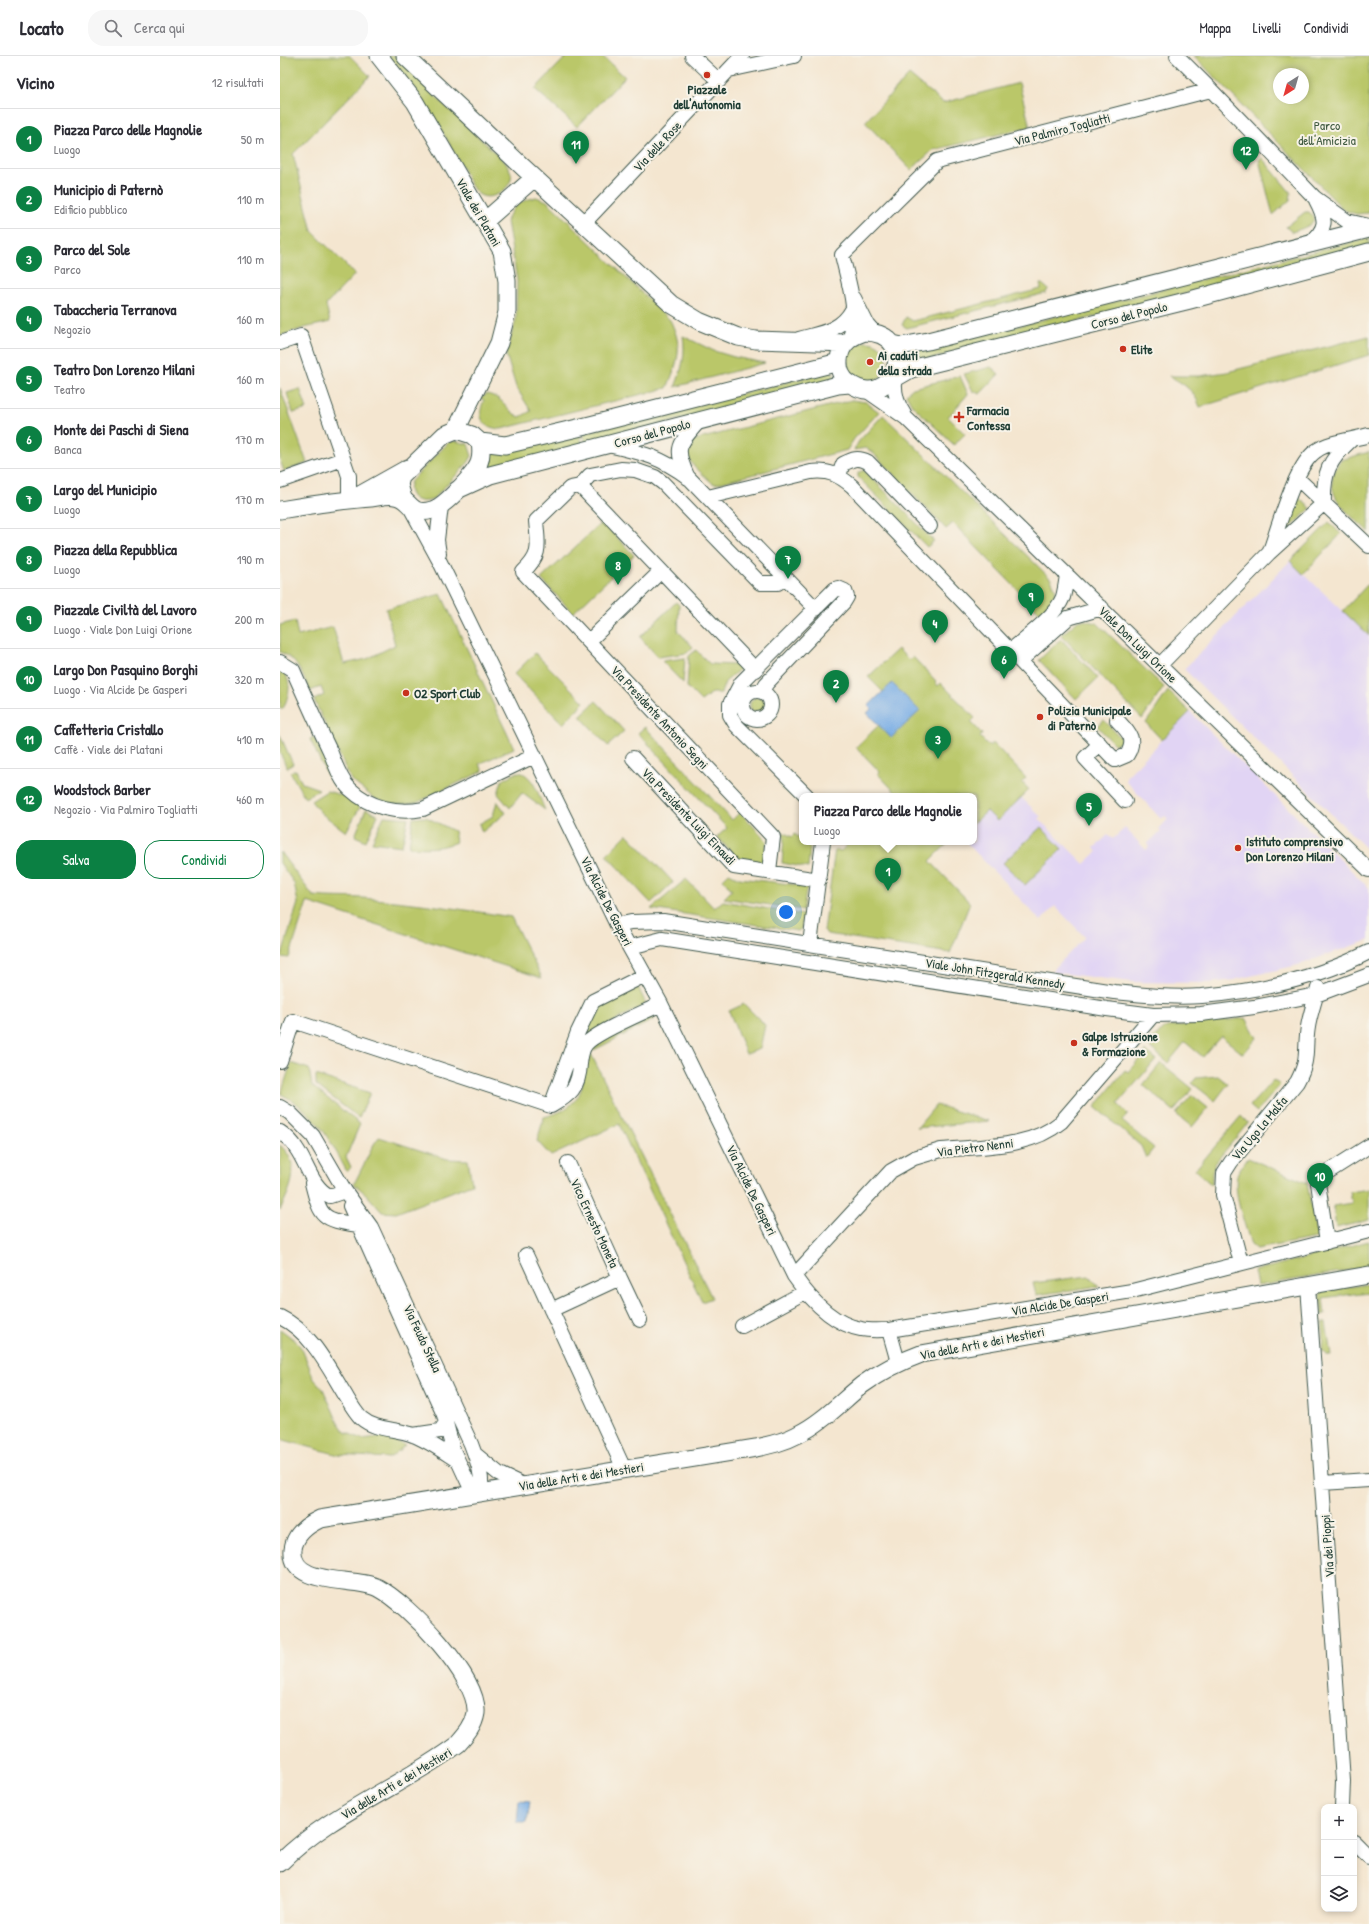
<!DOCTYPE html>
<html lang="it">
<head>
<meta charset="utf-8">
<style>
	:root { --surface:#fff; --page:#f7f7f7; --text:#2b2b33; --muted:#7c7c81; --line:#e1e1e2; --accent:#0b8043 }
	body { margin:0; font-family:"Patrick Hand",sans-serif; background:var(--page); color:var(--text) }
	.controls { position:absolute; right:12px; bottom:12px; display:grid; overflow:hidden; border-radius:8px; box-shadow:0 2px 6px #0003 }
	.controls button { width:36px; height:36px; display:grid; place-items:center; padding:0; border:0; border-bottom:1px solid var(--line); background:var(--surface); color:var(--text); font:20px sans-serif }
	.compass { position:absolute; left:993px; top:12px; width:36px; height:36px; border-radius:50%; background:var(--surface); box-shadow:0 2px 6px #0003; rotate:217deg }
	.you { position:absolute; left:506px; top:856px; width:14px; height:14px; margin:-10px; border:3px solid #fff; border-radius:50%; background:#1a73e8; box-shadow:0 0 0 6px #1a73e833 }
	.badge { display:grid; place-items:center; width:26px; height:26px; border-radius:50%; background:var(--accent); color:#fff; font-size:13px; font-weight:700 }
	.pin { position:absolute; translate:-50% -33px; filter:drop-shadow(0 1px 2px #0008) }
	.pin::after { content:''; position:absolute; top:21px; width:14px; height:12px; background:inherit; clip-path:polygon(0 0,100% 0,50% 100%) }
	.popup { position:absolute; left:519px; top:737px; width:178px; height:52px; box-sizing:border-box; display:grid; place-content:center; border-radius:8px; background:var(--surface); filter:drop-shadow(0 1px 3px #0005); font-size:13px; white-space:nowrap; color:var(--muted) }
	.popup b { font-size:15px; color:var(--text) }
	.popup::after { content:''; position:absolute; left:50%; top:100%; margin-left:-8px; border:8px solid transparent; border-top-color:var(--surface) }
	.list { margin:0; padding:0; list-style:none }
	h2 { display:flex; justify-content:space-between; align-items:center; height:52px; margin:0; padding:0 16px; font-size:17px }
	h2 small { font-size:13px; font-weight:400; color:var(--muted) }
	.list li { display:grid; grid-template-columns:26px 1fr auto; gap:12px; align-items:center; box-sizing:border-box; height:60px; padding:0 16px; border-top:1px solid var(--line) }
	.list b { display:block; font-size:15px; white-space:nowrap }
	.list p { margin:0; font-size:13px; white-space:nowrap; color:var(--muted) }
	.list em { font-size:13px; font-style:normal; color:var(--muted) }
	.actions { display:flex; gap:8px; padding:12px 16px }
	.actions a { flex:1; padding:9px 0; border:1px solid var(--accent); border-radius:16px; text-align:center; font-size:14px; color:var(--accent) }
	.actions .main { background:var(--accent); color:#fff }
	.icon { flex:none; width:22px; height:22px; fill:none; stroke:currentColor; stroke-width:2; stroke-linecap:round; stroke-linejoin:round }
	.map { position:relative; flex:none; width:1089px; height:1868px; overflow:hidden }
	header { display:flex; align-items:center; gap:24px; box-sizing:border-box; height:56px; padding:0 20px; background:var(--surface); border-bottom:1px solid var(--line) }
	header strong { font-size:19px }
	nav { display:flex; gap:22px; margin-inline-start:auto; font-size:14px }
	.search { width:280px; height:36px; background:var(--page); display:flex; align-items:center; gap:10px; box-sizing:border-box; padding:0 14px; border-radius:16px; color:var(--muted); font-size:15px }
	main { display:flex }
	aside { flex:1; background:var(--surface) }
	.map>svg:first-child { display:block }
</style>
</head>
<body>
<header>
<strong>Locato</strong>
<div class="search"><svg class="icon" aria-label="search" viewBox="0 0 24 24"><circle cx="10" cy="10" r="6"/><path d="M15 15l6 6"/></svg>Cerca qui</div>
<nav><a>Mappa</a><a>Livelli</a><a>Condividi</a></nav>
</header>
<main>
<aside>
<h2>Vicino<small>12 risultati</small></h2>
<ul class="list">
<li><span class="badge">1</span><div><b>Piazza Parco delle Magnolie</b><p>Luogo</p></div><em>50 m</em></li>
<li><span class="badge">2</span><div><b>Municipio di Paternò</b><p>Edificio pubblico</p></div><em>110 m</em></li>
<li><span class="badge">3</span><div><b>Parco del Sole</b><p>Parco</p></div><em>110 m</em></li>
<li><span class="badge">4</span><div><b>Tabaccheria Terranova</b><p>Negozio</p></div><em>160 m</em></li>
<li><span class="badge">5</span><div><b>Teatro Don Lorenzo Milani</b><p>Teatro</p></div><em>160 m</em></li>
<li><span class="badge">6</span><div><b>Monte dei Paschi di Siena</b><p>Banca</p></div><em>170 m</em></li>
<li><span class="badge">7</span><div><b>Largo del Municipio</b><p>Luogo</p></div><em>170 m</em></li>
<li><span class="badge">8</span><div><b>Piazza della Repubblica</b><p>Luogo</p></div><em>190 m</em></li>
<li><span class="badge">9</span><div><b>Piazzale Civiltà del Lavoro</b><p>Luogo · Viale Don Luigi Orione</p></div><em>200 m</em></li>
<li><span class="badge">10</span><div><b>Largo Don Pasquino Borghi</b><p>Luogo · Via Alcide De Gasperi</p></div><em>320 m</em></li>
<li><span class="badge">11</span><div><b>Caffetteria Cristallo</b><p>Caffè · Viale dei Platani</p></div><em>410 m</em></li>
<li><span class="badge">12</span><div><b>Woodstock Barber</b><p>Negozio · Via Palmiro Togliatti</p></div><em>460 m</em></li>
</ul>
<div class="actions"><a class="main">Salva</a><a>Condividi</a></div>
</aside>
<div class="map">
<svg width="1089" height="1868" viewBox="0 0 1089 1868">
	<rect width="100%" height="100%" fill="#f7f3e8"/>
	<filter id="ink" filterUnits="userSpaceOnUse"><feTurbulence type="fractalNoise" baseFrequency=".025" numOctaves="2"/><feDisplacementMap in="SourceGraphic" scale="8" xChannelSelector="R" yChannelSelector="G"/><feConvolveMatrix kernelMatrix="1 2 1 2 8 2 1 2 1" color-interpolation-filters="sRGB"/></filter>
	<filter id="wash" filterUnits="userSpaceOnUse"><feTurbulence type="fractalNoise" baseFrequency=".012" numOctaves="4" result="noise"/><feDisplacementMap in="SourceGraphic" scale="16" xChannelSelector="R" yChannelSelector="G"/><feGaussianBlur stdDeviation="0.9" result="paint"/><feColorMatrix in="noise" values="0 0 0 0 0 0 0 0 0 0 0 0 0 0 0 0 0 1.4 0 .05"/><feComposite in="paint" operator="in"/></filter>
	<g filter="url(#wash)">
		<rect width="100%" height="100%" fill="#f4e6d0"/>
		<path fill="#e1d4f4" d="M1010,505L1089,580V795L904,613Z
			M910,656L1089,832V884L1018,909L953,924L929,927L852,926L771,916L805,881L775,850L761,865L686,786H694V767L707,755L717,765L741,741L761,761L759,763L804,808L817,796L814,792L828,779L833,783L845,772L866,794L869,791L867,788L881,775L879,773L888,763L885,760L881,763L846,725V721Z"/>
		<path fill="#bac769" stroke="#6c824e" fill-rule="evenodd" d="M0,0H70L90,20L13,98L32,175L75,218L46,249L50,266L24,272L0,280Z
			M108,0H115L140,23L139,25L225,106C228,111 233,117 231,123C228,135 211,145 200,139C192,135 186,119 182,111C161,71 138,33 108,0Z
			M287,0H322L345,21L297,71L255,33Z
			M914,0H1089V157L1076,158L1064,154ZM999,18H1023V42H999Z
			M629,19L663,47L739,27L750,71L653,94L631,114L585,66Z
			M982,102L1011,137L1010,144L993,159L979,104Z
			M256,141L267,145L390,264C404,292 398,305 387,332L221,373C203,372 196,362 204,344L200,342L207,338C227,343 224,354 240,361L251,355L236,331L226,298L236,264L237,224L227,165C232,149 241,145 256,141Z
			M1025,156H1029C1043,167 1021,173 1012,176L1006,171Z
			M1089,182V191L629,308L626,298Z
			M760,228H762L768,233L766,237L627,272L622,269L626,261L633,265L761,233Z
			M403,280L434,295L454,301L485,307L395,331C402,314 406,298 403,280Z
			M1089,280V299L920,351C914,334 904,328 889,320H919L947,316Z
			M567 306a20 20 0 1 1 40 0a20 20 0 1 1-40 0Z
			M711,311L719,318L700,338L693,335L684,318Z
			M552,315L556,324L306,387L303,377Z
			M680,320L688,338L668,361L685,378L674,389L632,349L626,338L633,332Z
			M0,332L27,407L4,415L0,404Z
			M20,333L27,353L13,357L7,337Z
			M572,344L586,346L599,356L574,383L567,394L436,428L432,427C422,417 409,408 405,395L411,385Z
			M603,359L771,523L776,535L771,546L760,557L673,467L666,473L593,397L586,392L574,394L579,385Z
			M300,378L302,388L205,416L209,395Z
			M175,385L188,388L192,400L188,407L152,444C137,449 125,440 131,425L169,386Z
			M1089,396V476C1067,456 1037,436 1061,404Z
			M584,414L654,485L647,491L578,421V417Z
			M1016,440L1031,452L1002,479Z
			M322,466L354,499L293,557L261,523Z
			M1049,466L1061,478L1023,518L1010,505Z
			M1089,527V580L1063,555Z
			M161,538L234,692L199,708L203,715L138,746L127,748H112L95,743L71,724L34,644L44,639L41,631L30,635C23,620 17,602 0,596V569L15,565L18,580L53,571L64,608L87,603L115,589L106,553Z
			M396,546L399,549L398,575L413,591L407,597L378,601L360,581Z
			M803,564L817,567L884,631L862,663L781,579L798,565Z
			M781,583L818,622L796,643L759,604Z
			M618,593L629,604L633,601L656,625L655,626L658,630L661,627L695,662L691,666L702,678L700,681L709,690L713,687L746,722L742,726L749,734L717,765L707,755L694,767V740H619L598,718L600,716L576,691L599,669L611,682L612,627L603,636L588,621Z
			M416,594L430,608L457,609L461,612L445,626L441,637H432L421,645L407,631L409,600Z
			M255,597L304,646L283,668L234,618Z
			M405,602L403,627L382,605Z
			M0,613C14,624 9,639 3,653H0Z
			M888,635L910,656L882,684L866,667Z
			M470 649a8 8 0 1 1 16 0a8 8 0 1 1-16 0Z
			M316,645L344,675L328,690L300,660Z
			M824,664L841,682L839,688H834L817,670Z
			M365,671L452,764L460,756L487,785L483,807L458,803L437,781L447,772L358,677Z
			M0,679L13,708L7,712L0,697Z
			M34,681L52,717L47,719L30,683Z
			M16,714L22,727L39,733L25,742L10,716Z
			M238,716C254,718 259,741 265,754L242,737L230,752L218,738L222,724Z
			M47,735L68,741L80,751L66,776L41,757L31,745Z
			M217,745L226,757L202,776L199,768L213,760Z
			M86,753L98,759L86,785L75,780Z
			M104,760L128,762L122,790L92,786Z
			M146,761L174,775L176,786C161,793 145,792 129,791L133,762Z
			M761,771L782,793L745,829L723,807Z
			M503,776L512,781L515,778L530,792L528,812L502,807L504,781Z
			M347,778L393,826L371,847L326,799Z
			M570,786H669L650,805L690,847L670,897L547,878L544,875L555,793L561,795Z
			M0,796L33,840C50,842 65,841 82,842C132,846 182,853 231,861L262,922L27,846L9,902L1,901L18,847L14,827L0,807Z
			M449,817L459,822L527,830L523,854L444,842L452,834L443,823Z
			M406,823L434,852L443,845L524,859L521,873L518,875L371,853Z
			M358,931L366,948L322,972L295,1012L285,1035L284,1022L312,958L319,951Z
			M464,948L485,969L480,993L466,998L449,955Z
			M370,957L373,964L310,996L432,1242L422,1246L339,1068L271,1100L257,1085L264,1061C279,1058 296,1049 301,1034C304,1026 302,1017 304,1009C305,1002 309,995 311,988Z
			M966,962L977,982L963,998L941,980L923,1001L905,986L888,1007L866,988L887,971Z
			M866,995L876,1003L838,1048L848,1058L842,1065L874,1092L866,1102L861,1090L815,1051L845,1014L848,1016Z
			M11,1007L29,1013L32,1030L80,1068L66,1101L71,1111L67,1116C49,1082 36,1056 1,1038Z
			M881,1007L913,1033L894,1055L863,1029Z
			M36,1019L90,1037L79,1062L36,1029Z
			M938,1020L948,1028L935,1045L912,1027L916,1022Z
			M993,1024L1000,1029L977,1056L970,1050Z
			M912,1039L928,1052L912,1071L896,1058Z
			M656,1049L709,1065L637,1072Z
			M961,1060L968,1067L935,1107L932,1117V1129L915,1114Z
			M99,1081L167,1103L188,1104L192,1128L116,1157L102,1156L86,1138L74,1128L94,1088Z
			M0,1089C22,1109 11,1132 0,1154Z
			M968,1102L1027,1127L1037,1182L976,1193L971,1189C966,1171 951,1134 958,1117C960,1111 964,1106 968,1102Z
			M1089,1133V1164L1056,1172L1053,1150L1072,1147L1070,1136Z
			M1089,1185V1211L977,1230L974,1215Z
			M809,1220L819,1230L756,1239L753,1227Z
			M1089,1228V1236L1043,1242L1045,1258L1042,1259L1040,1238L1042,1235Z
			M1043,1266H1046L1051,1300H1047L1042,1295Z
			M0,1273L16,1285L22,1293L34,1323L43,1333L58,1366L65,1376L82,1383L106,1380L125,1389L110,1402L59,1399L0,1383Z"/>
		<path fill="#77ace5" stroke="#4b748c" d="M612,627L640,655L611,682L587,657L591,653L588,650Z
			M239,1744L250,1745L247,1766H237Z"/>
	</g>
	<g filter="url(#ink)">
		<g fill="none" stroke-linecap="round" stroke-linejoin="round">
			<g stroke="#3f564b" stroke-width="16">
				<path id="minor" d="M412,0L439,25
					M897,0L931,34
					M449,14L514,0
					M304,167L462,0
					M1030,188C1047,171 1047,165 1036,144
					M574,242L587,268L594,276
					M519,283C540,277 561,275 572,254
					M569,284C580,258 568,225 562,199L657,105L931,34L1035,142L1067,165L1089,170
					M0,287L21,280L69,420V443
					M616,315C613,331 615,345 624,358
					M583,332L626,362L1089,814
					M328,389C363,397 379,400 409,422L536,553
					M559,419L563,408C573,403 578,401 588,406L650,470
					M408,422C394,391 398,390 419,365
					M1017,422L1089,490
					M0,425L63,403
					M300,430L476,614
					M428,441L531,416C549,414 559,419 572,430L835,704
					M130,451L160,506L337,869L381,948L514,1220C530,1243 552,1268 581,1273C590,1275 600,1274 609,1274L852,1235L1089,1175
					M990,495C999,470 1015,409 1036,395C1050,385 1072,384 1089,379
					M159,498L157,484L161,450
					M309,585L381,515
					M730,595C746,581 775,561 783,541C785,534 786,526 787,519
					M740,605L788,562L822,552
					M0,606L13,614C25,641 37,668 50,695C55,707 60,724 70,733C90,752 117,758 143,753L254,700
					M880,609L989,497L1044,447C1043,417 1049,404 1071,384
					M463 649a14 14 0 1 1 28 0a14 14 0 1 1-28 0Z
					M482,636L486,628L564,546L567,541L565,535L558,532L555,533L461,627L450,648V659L456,669L527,740
					M820,688L805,702L845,745
					M353,702L454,811L539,824
					M835,704L847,699C857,682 848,676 837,664
					M489,815L493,781L243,516C262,498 258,490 256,465L290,432L300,430L310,419L341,413L355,414L375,421L383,427L480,527H498L505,521
					M337,869L351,866L383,865L834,936C863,939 892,942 922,940C978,935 1038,922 1089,896
					M530,888L543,786
					M350,891L382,883L827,953L873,959L921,958L974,951L1036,939L1089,919
					M0,1005L13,965L271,1050C290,1039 299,1032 300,1008C301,1001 301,994 306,988C316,976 365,956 381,948
					M271,1050L298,976L313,945L365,919
					M0,1051L10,1057L33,1080L65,1135L91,1171L191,1388C197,1404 203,1419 201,1436
					M0,1076C6,1080 12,1085 16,1092C27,1107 32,1132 50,1140L65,1135
					M32,1127C41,1163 42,1163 78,1169
					M70,1150L164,1359L173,1394L193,1437
					M1047,1186L1038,1127L1043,1119L1089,1090
					M246,1199L344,1413
					M961,1207L943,1139L944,1117L951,1106L1017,1026C1030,1002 1024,995 1028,971C1030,958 1035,945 1038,932
					M514,1220L611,1115L634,1102L661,1094C701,1090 749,1093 781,1066L873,959
					M340,1222L360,1264
					M1028,1230L1063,1725L1062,1751
					M271,1254L340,1222L288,1107
					M0,1261C31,1276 47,1309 64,1337C69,1345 74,1355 81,1362C96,1375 116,1372 133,1379C149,1385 164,1396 178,1405
					M462,1270L525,1236
					M609,1274L618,1306
					M133,1379L160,1375L166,1367
					M196,1399L218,1417L243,1429
					M1042,1427L1089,1424
					M1074,1786L1089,1801"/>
			</g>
			<g stroke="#3f564b" stroke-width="19">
				<path id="tertiary" d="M99,0L135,46L222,195L227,225V256L219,287L176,374
					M125,0L245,113L391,248L419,265L458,281L476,284L566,287
					M205,165L254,122
					M585,276C642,277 613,358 569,327C555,317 556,295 569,284C574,280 579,278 585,276Z
					M613,288L621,290L648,285L1089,173
					M610,325L631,313L910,244L1089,196
					M200,386L225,389L306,370L559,306
					M177,434L210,419L558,329L570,328
					M78,440L128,412
					M0,454C30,449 60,444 91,442C99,441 108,438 115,440C131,442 129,461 152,454C164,451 195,418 199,407C202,400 201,394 200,386L192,379L176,374L164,379L121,421L119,429L123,442
					M0,1807C51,1756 121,1731 178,1688C186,1679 194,1670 196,1657C199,1621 128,1548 98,1532C75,1520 10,1532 13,1493C15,1478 27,1469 40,1463L476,1392C490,1389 504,1386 517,1379C542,1367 561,1346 582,1329C601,1315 619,1306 641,1298L1089,1219"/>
			</g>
			<use href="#minor" stroke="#fff" stroke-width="14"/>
			<use href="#tertiary" stroke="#fff" stroke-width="17"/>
		</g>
	</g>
	<g fill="#c8321e" stroke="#f7f3e8" stroke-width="1.5">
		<circle cx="427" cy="19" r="4"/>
		<circle cx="843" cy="293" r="4"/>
		<circle cx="590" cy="306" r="4"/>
		<path d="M677 355h4v4h4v4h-4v4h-4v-4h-4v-4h4z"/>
		<circle cx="126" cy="637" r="4"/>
		<circle cx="760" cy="661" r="4"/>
		<circle cx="958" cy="792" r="4"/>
		<circle cx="794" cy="987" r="4"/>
	</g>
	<g text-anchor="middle" stroke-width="4" stroke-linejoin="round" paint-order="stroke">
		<g font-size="13" font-weight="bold" fill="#1f3d34" stroke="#f7f3e8" text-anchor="start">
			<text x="427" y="38" text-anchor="middle">Piazzale<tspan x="427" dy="15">dell'Autonomia</tspan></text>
			<text x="851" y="298">Elite</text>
			<text x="598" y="304">Ai caduti<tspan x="598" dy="15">della strada</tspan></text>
			<text x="687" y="359">Farmacia<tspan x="687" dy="15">Contessa</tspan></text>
			<text x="134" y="642">O2 Sport Club</text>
			<text x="768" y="659">Polizia Municipale<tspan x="768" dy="15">di Paternò</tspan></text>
			<text x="966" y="790">Istituto comprensivo<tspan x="966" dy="15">Don Lorenzo Milani</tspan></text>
			<text x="802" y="985">Galpe Istruzione<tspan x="802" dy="15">&amp; Formazione</tspan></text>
		</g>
		<g font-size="13" fill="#3e593f" stroke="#f7f3e8">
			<text x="1047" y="74">Parco<tspan x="1047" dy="15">dell'Amicizia</tspan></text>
		</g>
		<g font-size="13" fill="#1f3d34" stroke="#f7f3e8">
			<text transform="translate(782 73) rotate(-14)" y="5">Via Palmiro Togliatti</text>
			<text transform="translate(377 90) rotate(-47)" y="5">Via delle Rose</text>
			<text transform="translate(199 156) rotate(60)" y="5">Viale dei Platani</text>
			<text transform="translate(849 259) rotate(-14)" y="5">Corso del Popolo</text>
			<text transform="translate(372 377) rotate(-15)" y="5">Corso del Popolo</text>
			<text transform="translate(858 588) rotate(44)" y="5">Viale Don Luigi Orione</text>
			<text transform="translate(380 661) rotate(47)" y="5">Via Presidente Antonio Segni</text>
			<text transform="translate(409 760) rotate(46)" y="5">Via Presidente Luigi Einaudi</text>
			<text transform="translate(327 845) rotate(63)" y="5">Via Alcide De Gasperi</text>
			<text transform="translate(715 917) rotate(9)" y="5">Viale John Fitzgerald Kennedy</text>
			<text transform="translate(979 1072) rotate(-50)" y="5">Via Ugo La Malfa</text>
			<text transform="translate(695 1091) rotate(-7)" y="5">Via Pietro Nenni</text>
			<text transform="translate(472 1134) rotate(64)" y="5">Via Alcide De Gasperi</text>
			<text transform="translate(315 1167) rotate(65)" y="5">Vico Ernesto Moneta</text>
			<text transform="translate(780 1247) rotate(-9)" y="5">Via Alcide De Gasperi</text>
			<text transform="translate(143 1282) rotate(65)" y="5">Via Feudo Stella</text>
			<text transform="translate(702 1287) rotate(-11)" y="5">Via delle Arti e dei Mestieri</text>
			<text transform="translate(301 1420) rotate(-9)" y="5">Via delle Arti e dei Mestieri</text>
			<text transform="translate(1047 1490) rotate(-94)" y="5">Via dei Pioppi</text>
			<text transform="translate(116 1727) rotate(-31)" y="5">Via delle Arti e dei Mestieri</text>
		</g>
	</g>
</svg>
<div class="controls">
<button>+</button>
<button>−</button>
<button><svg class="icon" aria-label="layers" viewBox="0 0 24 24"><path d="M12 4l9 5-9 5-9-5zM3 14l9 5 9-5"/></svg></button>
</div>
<svg class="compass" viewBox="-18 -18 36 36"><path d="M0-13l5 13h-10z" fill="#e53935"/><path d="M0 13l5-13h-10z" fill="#7c7c81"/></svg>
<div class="you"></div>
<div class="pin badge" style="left:608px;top:835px">1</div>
<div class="popup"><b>Piazza Parco delle Magnolie</b>Luogo</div>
<div class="pin badge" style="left:556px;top:647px">2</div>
<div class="pin badge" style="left:658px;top:703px">3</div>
<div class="pin badge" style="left:655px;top:587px">4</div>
<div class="pin badge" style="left:809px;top:770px">5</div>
<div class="pin badge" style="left:724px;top:623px">6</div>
<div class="pin badge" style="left:508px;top:523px">7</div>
<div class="pin badge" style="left:338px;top:529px">8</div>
<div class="pin badge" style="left:751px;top:560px">9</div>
<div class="pin badge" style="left:1040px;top:1140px">10</div>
<div class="pin badge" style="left:296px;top:108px">11</div>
<div class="pin badge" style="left:966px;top:114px">12</div>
</div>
</main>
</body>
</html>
